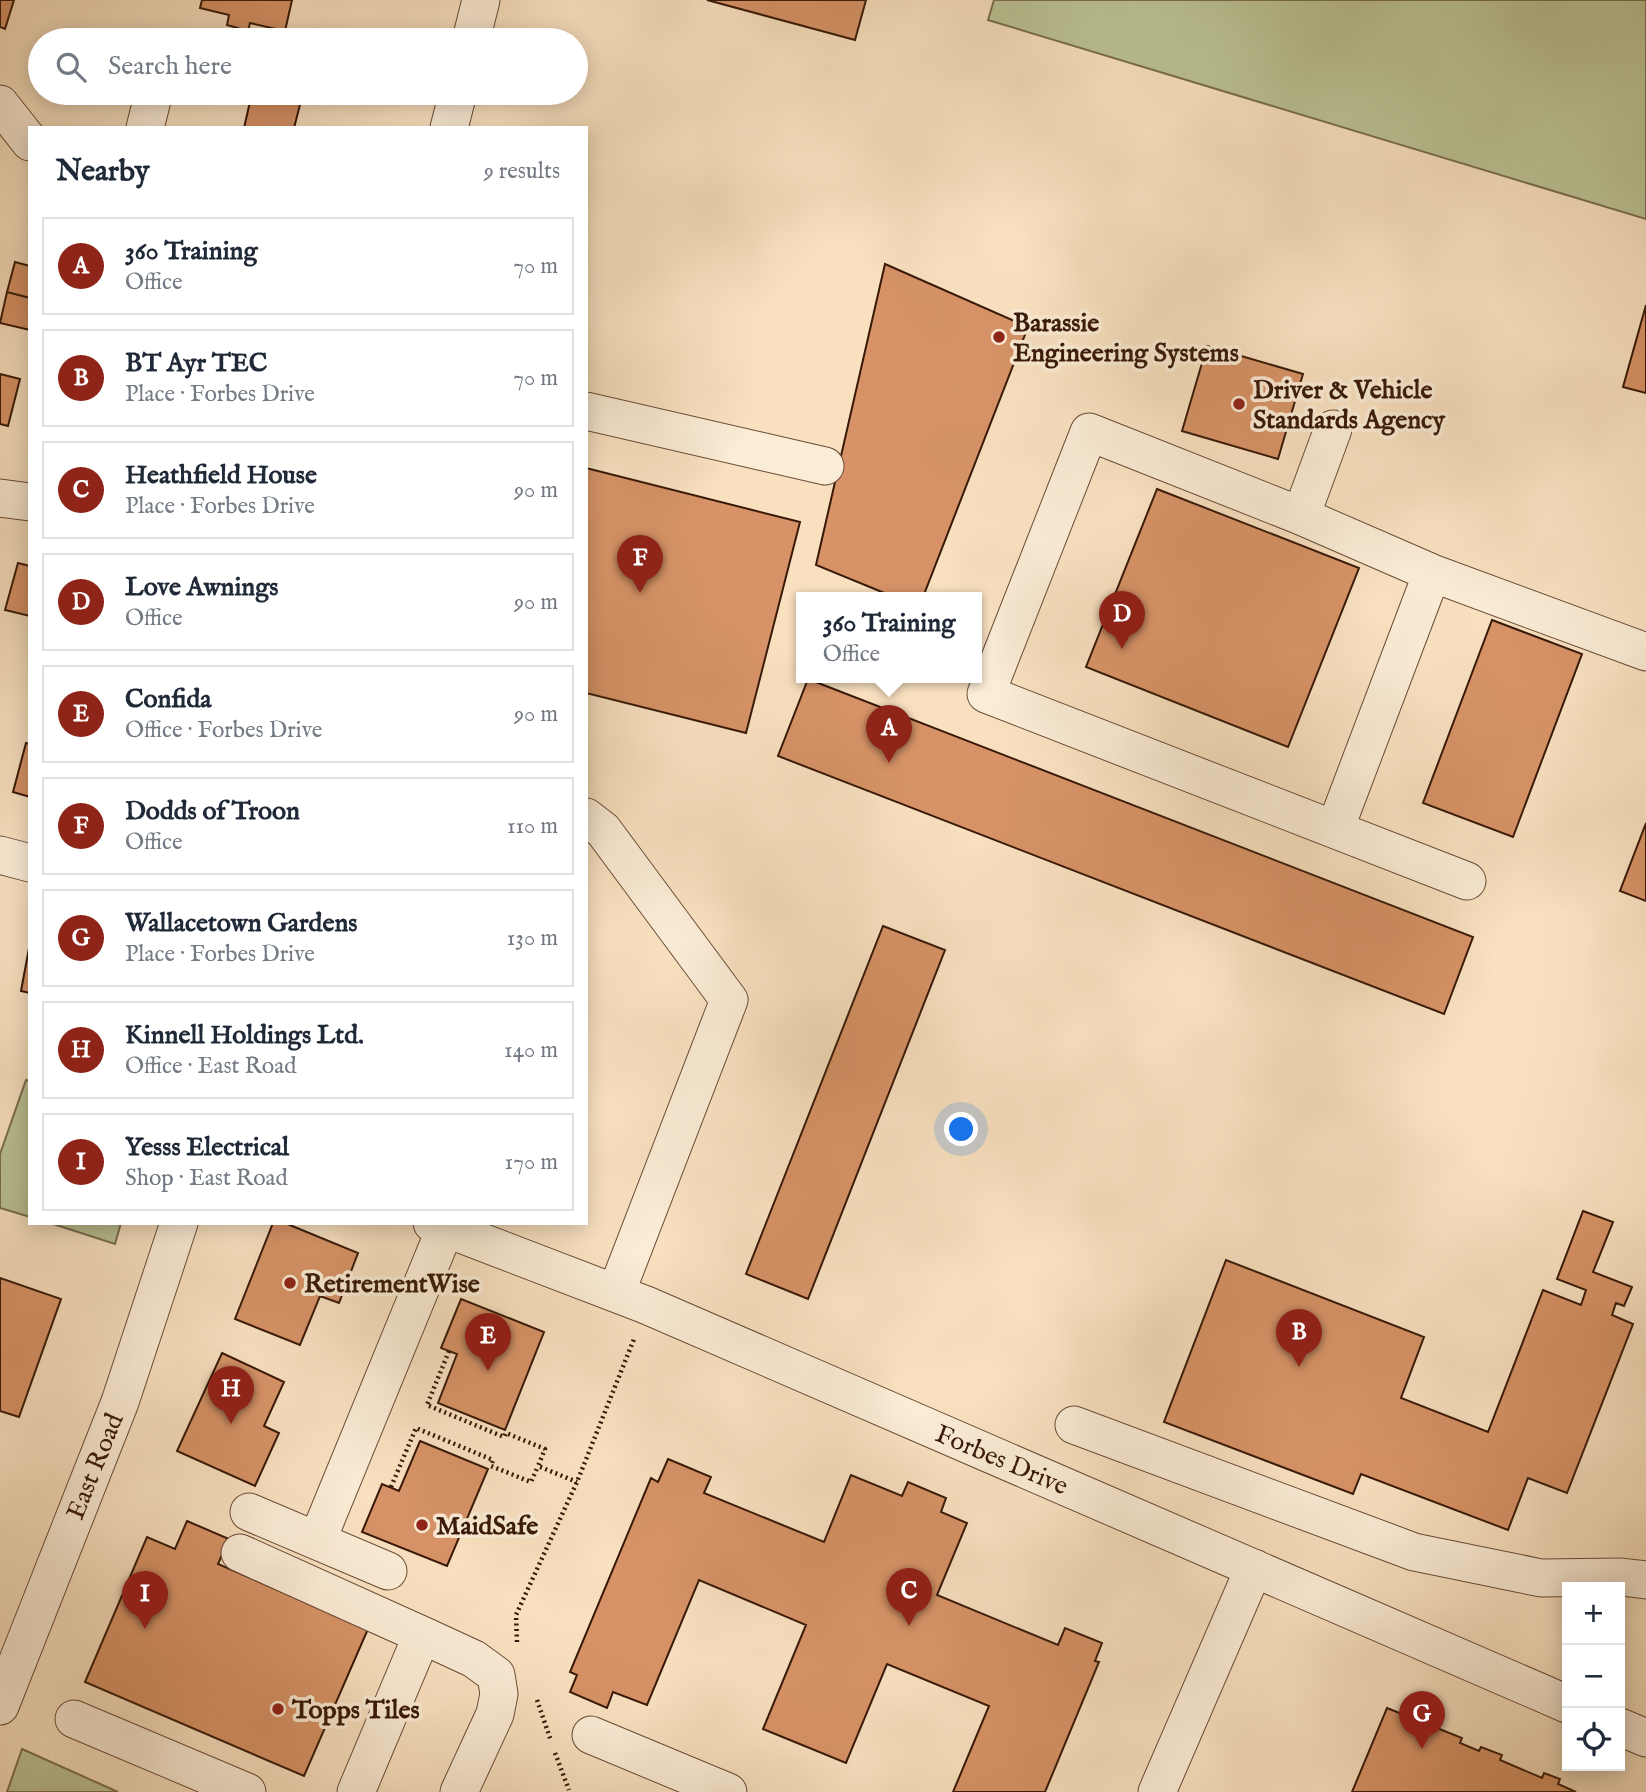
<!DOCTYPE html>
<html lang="en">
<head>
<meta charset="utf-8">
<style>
	:root { --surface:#fff; --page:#f6f6f7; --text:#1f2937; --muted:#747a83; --line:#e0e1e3; --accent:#8f2418 }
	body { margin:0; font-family:"IM FELL English",serif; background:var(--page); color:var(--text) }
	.controls { position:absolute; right:21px; bottom:21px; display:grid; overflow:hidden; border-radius:0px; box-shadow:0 4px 18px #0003 }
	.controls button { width:63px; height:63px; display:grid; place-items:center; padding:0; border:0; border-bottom:2px solid var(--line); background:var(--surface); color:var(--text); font:35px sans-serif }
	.you { position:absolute; left:962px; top:1130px; width:24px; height:24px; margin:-18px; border:5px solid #fff; border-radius:50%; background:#1a73e8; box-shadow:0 0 0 10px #1a73e833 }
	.badge { display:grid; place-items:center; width:46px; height:46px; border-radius:50%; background:var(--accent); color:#fff; font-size:23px; font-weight:700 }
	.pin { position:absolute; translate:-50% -58px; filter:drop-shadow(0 2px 4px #0008) }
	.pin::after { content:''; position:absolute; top:37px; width:24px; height:21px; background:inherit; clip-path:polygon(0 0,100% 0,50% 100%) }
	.popup { position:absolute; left:796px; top:592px; width:186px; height:91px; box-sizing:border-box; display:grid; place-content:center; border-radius:0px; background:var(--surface); filter:drop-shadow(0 2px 5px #0005); font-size:23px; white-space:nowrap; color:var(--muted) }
	.popup b { font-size:26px; color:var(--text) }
	.popup::after { content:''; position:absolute; left:50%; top:100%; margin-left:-14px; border:14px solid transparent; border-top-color:var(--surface) }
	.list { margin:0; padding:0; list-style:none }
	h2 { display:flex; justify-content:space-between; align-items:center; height:91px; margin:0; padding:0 28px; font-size:30px }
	h2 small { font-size:23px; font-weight:400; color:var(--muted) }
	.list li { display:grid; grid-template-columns:46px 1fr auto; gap:21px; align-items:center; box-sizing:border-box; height:98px; margin:0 14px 14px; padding:0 14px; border:2px solid var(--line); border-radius:0px }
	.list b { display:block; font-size:26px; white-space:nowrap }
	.list p { margin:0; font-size:23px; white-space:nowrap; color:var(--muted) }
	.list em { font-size:23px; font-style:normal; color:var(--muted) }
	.icon { flex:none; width:38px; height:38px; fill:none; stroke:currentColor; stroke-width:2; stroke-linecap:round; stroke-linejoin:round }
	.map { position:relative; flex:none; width:1646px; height:1792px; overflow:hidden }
	.search { position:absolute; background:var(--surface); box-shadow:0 4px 18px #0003; left:28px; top:28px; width:560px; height:77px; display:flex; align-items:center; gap:18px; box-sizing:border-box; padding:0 24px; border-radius:38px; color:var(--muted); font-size:26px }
	.panel { position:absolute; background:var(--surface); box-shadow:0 4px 18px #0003; left:28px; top:126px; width:560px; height:1099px; border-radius:0px }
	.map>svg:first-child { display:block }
</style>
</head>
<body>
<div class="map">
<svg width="1646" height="1792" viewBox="0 0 1646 1792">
	<rect width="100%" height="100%" fill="#f9e1c0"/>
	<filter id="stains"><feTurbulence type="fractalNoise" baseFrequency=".00286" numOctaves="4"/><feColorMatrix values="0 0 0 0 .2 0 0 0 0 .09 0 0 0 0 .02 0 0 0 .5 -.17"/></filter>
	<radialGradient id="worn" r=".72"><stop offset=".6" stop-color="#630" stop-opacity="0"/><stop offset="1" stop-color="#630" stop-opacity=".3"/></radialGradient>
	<path fill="#bbc395" stroke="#7a6e4e" stroke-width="2" d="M994,0H1646V219L988,20Z
		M26,1080L30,1081V1217L0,1208V1154Z
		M50,1223H121L115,1244Z
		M22,1749L118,1792H7Z"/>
	<path fill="#d79367" stroke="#381908" stroke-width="2" d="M0,0H14L5,29L0,27Z
		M202,0H292L285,31L250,23L248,31L227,25L229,15L200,8Z
		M707,0H866L855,40Z
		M252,93H303L294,128H244Z
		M15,262L30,266V298L7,292Z
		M885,264L1028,327L923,597H894L816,565Z
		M7,292L30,298V330L0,323Z
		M1646,305V393L1623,387Z
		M1207,346L1303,374L1278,459L1182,431Z
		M0,374L20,379L8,426L0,424Z
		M586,468L800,522L746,733L586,693Z
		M1157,489L1359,568L1288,747L1086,667Z
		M18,563L30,566V616L5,610Z
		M1492,620L1582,654L1513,837L1423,803Z
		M808,679L1473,937L1444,1014L778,756Z
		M26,743L30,744V797L13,792Z
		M1646,823V901L1620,891Z
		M883,926L945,950L808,1299L746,1274Z
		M30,943V993L21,991Z
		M1583,1211L1613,1222L1593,1272L1632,1287L1624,1306L1616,1303L1612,1315L1633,1324L1567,1493L1528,1478L1508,1530L1361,1474L1353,1494L1164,1422L1226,1260L1424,1337L1401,1398L1488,1432L1543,1290L1581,1305L1586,1290L1557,1279Z
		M273,1223H285L358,1253L339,1303L320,1296L300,1345L235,1319Z
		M0,1278L61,1299L19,1417L0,1411Z
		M461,1299L544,1332L505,1430L438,1403L457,1354L441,1348Z
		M222,1353L284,1382L264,1426L279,1433L255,1486L177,1451Z
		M420,1441L488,1469L447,1566L362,1532L382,1484L399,1491Z
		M668,1459L711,1477L704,1493L824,1542L851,1475L902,1496L908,1482L946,1498L941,1512L967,1523L937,1595L1058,1645L1065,1628L1102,1643L1095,1661L1099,1662L1045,1792H953L989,1706L887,1664L846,1763L763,1729L806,1625L699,1580L647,1705L613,1692L607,1708L570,1692L577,1675L570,1672L651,1478L658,1482Z
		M187,1521L229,1539L218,1564L368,1629L304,1776L85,1682L147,1537L175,1549Z
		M1387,1708L1462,1738L1460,1743L1479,1751L1481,1747L1502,1755L1500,1760L1542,1778L1544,1773L1560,1779L1558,1784L1576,1792H1352Z"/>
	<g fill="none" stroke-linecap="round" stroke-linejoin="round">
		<g stroke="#684b36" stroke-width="39">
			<path id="minor" d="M471,40L481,0
				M0,104L30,142
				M145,128L152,100
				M449,128L458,93
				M586,411L825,466
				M0,498L30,502
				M1301,516L1333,429
				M586,817L603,830L729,1000L616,1293
				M1335,829L1432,573
				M0,855L30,863
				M1467,881L986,694L1089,432L1301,516L1432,573L1646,652
				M432,1223L646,1305L1567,1704
				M1074,1425L1414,1552L1541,1578L1621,1577L1646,1580
				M249,1512L388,1571
				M317,1541L445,1229
				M240,1553L422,1635
				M0,1706L120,1402L179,1223
				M74,1719L247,1792
				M1620,1727L1646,1738
				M591,1735L728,1792
				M356,1792L422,1635L474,1659L496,1675L499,1694L495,1714L459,1792
				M1157,1792L1254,1568"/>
		</g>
		<path stroke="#381908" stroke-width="4.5" stroke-dasharray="2 3.5" stroke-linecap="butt" d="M449,1351L427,1405L504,1437L506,1433L545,1449L538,1466L577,1482
			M391,1487L416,1428L493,1460L491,1466L531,1482L538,1466
			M517,1642L516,1615L577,1482L634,1339
			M537,1700L551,1741
			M555,1753L569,1790"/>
		<use href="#minor" stroke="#fbecd6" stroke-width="37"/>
	</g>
	<g fill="#8f2418" stroke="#fbecd6" stroke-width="2.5">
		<circle cx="999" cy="337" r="7"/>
		<circle cx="1239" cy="404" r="7"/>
		<circle cx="290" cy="1283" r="7"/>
		<circle cx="422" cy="1525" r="7"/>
		<circle cx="278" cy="1709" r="7"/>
	</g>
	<g text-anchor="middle" stroke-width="7" stroke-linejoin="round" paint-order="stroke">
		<g font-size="26" font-weight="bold" fill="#381908" stroke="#fbecd6" text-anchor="start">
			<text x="1013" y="331">Barassie<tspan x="1013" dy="30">Engineering Systems</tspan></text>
			<text x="1253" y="398">Driver &amp; Vehicle<tspan x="1253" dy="30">Standards Agency</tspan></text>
			<text x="304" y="1292">RetirementWise</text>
			<text x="436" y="1534">MaidSafe</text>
			<text x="292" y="1718">Topps Tiles</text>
		</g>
		<g font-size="26" fill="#381908" stroke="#fbecd6">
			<text transform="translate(1002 1459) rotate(23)" y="9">Forbes Drive</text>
			<text transform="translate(94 1466) rotate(-68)" y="9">East Road</text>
		</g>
	</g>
	<rect width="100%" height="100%" filter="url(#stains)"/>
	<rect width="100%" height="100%" fill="url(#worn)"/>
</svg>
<div class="controls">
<button>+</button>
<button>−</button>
<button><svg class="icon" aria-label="locate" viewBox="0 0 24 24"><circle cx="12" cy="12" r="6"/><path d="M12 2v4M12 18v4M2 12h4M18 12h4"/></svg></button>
</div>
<div class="you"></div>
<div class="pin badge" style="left:889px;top:763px">A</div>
<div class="popup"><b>360 Training</b>Office</div>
<div class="pin badge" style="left:1299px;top:1367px">B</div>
<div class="pin badge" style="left:909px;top:1626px">C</div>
<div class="pin badge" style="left:1122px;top:649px">D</div>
<div class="pin badge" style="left:488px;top:1371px">E</div>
<div class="pin badge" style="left:640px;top:593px">F</div>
<div class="pin badge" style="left:1422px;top:1749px">G</div>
<div class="pin badge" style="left:231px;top:1424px">H</div>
<div class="pin badge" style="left:145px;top:1629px">I</div>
<div class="search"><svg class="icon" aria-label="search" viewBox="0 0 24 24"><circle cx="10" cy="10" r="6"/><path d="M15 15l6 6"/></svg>Search here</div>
<section class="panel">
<h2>Nearby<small>9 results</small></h2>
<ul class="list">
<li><span class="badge">A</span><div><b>360 Training</b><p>Office</p></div><em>70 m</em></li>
<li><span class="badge">B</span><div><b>BT Ayr TEC</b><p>Place · Forbes Drive</p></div><em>70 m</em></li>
<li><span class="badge">C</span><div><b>Heathfield House</b><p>Place · Forbes Drive</p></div><em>90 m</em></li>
<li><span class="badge">D</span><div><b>Love Awnings</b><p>Office</p></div><em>90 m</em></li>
<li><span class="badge">E</span><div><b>Confida</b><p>Office · Forbes Drive</p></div><em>90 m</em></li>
<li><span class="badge">F</span><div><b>Dodds of Troon</b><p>Office</p></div><em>110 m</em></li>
<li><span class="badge">G</span><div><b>Wallacetown Gardens</b><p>Place · Forbes Drive</p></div><em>130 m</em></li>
<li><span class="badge">H</span><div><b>Kinnell Holdings Ltd.</b><p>Office · East Road</p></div><em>140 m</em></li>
<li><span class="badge">I</span><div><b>Yesss Electrical</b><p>Shop · East Road</p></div><em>170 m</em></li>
</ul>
</section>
</div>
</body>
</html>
